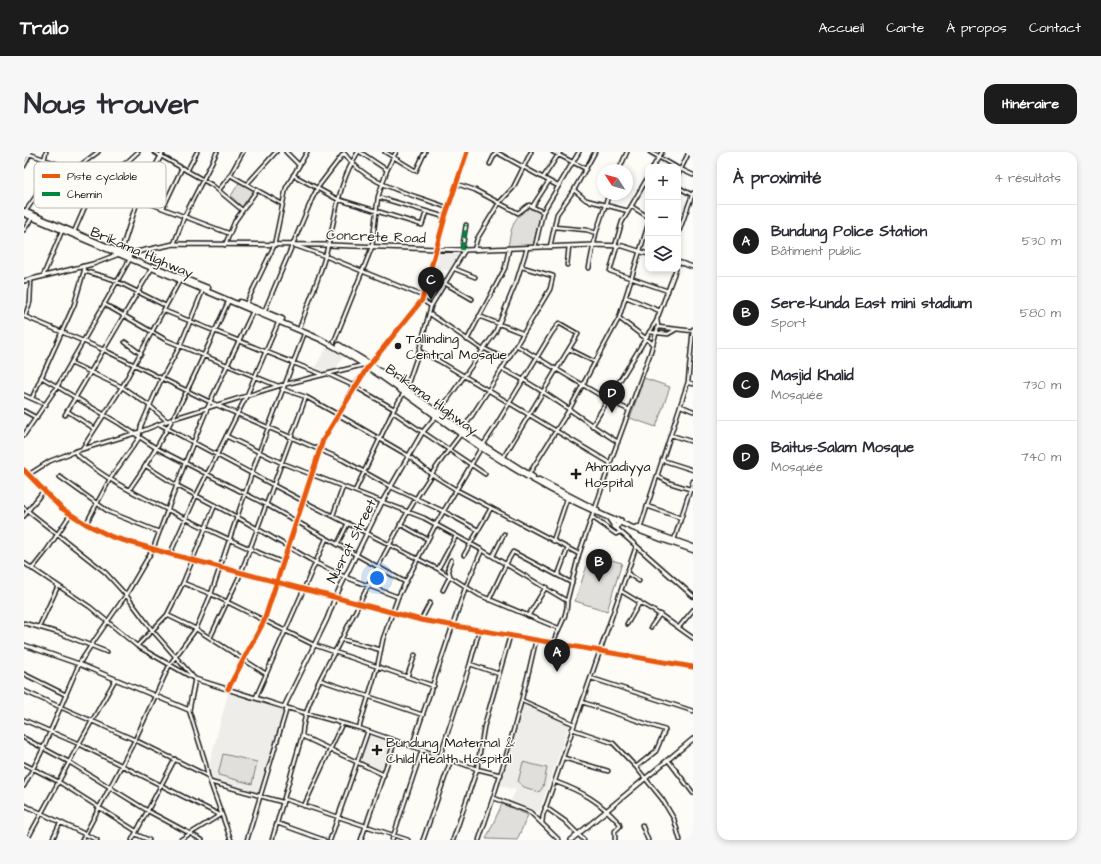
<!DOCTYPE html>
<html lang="fr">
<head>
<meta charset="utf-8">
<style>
	:root { --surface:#fff; --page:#f7f7f7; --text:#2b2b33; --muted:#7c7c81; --line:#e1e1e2; --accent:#1c1c1c }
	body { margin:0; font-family:"Architects Daughter",sans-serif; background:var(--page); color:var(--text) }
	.controls { position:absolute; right:12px; top:12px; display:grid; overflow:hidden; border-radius:8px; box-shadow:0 2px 6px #0003 }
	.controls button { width:36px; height:36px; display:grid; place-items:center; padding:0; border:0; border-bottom:1px solid var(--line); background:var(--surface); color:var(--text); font:20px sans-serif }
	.compass { position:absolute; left:573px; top:12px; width:36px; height:36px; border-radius:50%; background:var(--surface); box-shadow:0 2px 6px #0003; rotate:306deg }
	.you { position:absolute; left:353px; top:426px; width:14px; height:14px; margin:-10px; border:3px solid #fff; border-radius:50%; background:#1a73e8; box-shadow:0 0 0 6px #1a73e833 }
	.badge { display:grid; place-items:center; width:26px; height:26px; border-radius:50%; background:var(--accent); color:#fff; font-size:13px; font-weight:700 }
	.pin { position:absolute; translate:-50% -33px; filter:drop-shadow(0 1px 2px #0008) }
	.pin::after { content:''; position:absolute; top:21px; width:14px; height:12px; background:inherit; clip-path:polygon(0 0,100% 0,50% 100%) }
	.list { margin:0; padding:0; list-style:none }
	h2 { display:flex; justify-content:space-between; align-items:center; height:52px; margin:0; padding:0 16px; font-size:17px }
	h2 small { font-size:13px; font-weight:400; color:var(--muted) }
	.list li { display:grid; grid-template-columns:26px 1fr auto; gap:12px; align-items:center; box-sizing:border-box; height:72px; padding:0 16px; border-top:1px solid var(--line) }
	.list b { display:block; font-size:15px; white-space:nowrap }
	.list p { margin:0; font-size:13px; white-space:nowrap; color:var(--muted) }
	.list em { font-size:13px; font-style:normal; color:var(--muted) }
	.icon { flex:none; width:22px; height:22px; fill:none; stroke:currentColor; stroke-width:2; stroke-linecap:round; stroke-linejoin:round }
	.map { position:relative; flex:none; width:669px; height:688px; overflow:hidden; border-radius:12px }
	header { display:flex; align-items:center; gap:24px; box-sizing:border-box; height:56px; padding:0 20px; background:var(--accent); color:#fff }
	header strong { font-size:19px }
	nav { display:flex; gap:22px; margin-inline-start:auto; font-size:14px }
	.intro { display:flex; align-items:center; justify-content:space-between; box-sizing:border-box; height:96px; padding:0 24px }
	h1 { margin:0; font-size:28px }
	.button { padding:10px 18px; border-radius:12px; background:var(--accent); color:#fff; font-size:14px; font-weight:700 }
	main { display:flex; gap:24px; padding:0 24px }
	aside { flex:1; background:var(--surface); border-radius:12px; box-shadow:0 2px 6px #0003 }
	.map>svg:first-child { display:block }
</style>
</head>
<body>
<header>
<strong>Trailo</strong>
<nav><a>Accueil</a><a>Carte</a><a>À propos</a><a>Contact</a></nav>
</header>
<div class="intro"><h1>Nous trouver</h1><a class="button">Itinéraire</a></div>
<main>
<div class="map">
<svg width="669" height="688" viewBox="0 0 669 688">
	<rect width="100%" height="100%" fill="#fdfcf7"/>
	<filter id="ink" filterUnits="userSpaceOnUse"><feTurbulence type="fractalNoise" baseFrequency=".025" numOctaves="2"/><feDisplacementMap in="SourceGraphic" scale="8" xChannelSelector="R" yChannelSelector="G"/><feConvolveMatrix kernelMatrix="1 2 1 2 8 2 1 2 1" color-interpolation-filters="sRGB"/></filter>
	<g filter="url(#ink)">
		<path fill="#eeede9" d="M436,100L425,119L409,114L413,101Z
			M304,193L321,202L311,218L300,221L291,215Z
			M204,541L261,557L236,643L187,628L185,614Z
			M499,551L546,571L515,660L487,649L492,638L475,633Z
			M345,580L369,588L359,621L335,608Z"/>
		<path fill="#e0dfdb" stroke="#7e7e7c" d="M216,29L230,38L218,55L207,44Z
			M504,54L517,60L509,94L484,95C487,76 489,67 504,54Z
			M620,226L646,235L632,275L606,266Z
			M567,402L598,411L583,459L551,449Z
			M199,602L233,610L228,632L194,623Z
			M499,610L523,616L519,635L515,640L500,635L494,630Z
			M478,652L504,663L493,688L462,687Z"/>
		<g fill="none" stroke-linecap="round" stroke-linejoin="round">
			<g stroke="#1c1c1c" stroke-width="5.5">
				<path id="minor" d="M0,0L50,18L70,34
					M130,0L188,33L218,58
					M262,0L275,13
					M336,0L363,18
					M361,0L392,19L401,0
					M472,0L534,34
					M529,0L562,17
					M626,0L652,15
					M320,1C344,35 387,41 424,56
					M466,12L472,0
					M0,14L6,2
					M629,15L638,0
					M654,16L669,23
					M50,18L74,0
					M595,18L603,0
					M163,19L173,0
					M206,23L258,52
					M269,23L313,47L398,73L402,60
					M654,23L665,0
					M519,26L536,0
					M223,32L252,0
					M433,32L451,38L494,61L505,53L519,60
					M654,35L668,43
					M195,38L205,25L219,0
					M550,38L562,48L604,59
					M354,45L421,65
					M114,47L204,81
					M607,54L624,65
					M508,55L525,29
					M139,56L158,16
					M1,60L12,44L22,0
					M530,75L563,78L572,81
					M0,78L8,66
					M50,80L70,34L83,22L102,11L114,0
					M654,82L669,41
					M150,92L160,65L193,0
					M201,93L211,69L233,38
					M269,93L301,104L399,144
					M591,94L598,70L624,25
					M593,94L586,119L644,139
					M511,95L519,60L555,0
					M526,95L533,62L550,38L571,0
					M438,98L442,73
					M450,98L453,87L475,51L489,36L507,0
					M543,113L545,94
					M565,116L572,81L585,42
					M431,117L451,125
					M60,119L88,127L142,154
					M19,124L38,79
					M422,132L448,147
					M602,145L636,159
					M398,148L407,154
					M80,152L142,188L254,234
					M222,152L250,94L262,36L283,0
					M141,159L297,222
					M240,160L288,47L294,35L320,1
					M406,162L459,198
					M0,164L80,198L186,250L319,308L367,335L419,359L454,378
					M1,164L6,150L7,128
					M455,164L498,181
					M595,166L629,192
					M276,175C285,148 298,121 304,93C313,59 314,32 334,0
					M634,175L669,179
					M625,180L644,182L651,178
					M443,188L481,116L485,97
					M101,190L117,202
					M310,190L348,95L354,45L363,18L372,0
					M492,193L584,248L605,258
					M461,197L483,208
					M545,197L571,210
					M395,199L415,209L586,311
					M47,211L98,235L126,254L143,269
					M478,217C519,236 555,266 594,290
					M304,222L330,234L370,257
					M17,225L96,272L132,296L243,353L381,430
					M664,230L669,232
					M258,237L282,245L313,262L385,304L407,322L431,337L555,402
					M382,237L395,199L407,154L441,98
					M0,243L22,253
					M8,246L50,153L60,119L59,114
					M657,254L669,259
					M0,259L13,266
					M43,259L71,277
					M369,260L461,322
					M414,261L471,181L493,128L503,96
					M41,263L128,116
					M135,272L279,349L414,417L455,443L534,476
					M568,274L633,168
					M438,279L478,217L526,137L529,124L498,115
					M0,283L33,235L106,107
					M647,283L669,290
					M202,284L258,311L400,366L458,398L543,449C544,464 534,476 529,491
					M459,293L471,275L527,182L535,171L554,182L479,306
					M58,297L98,235L156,128
					M52,299V302C80,327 114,343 148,360C185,378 221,396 260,411
					M638,308L669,318
					M122,314L152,333L213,365L292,411L321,425L374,445
					M505,322L545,258L595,166L624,73
					M4,323L26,309L52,299L115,280L151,266L254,234L339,213
					M633,324L646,331L669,338
					M36,325L85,360L135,380
					M105,338C147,279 175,214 205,148
					M331,339L370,257L380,241
					M623,354L657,366
					M0,356L81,420L102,443L128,478L171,527
					M571,357L586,311L626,202L634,175L633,167L652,117
					M309,363L319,335
					M0,364L20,338
					M568,365L592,382L596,380
					M62,372L86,327L115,286L117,274L138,226L156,194L179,138
					M376,372L403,387
					M616,376L664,230L669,177
					M650,388L669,329
					M529,389L543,347
					M313,393L324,371
					M146,402L172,344L223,243L255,169
					M440,403L467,356
					M469,404L480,382
					M0,411L66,455L113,494L169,526
					M8,417L23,398L46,363
					M414,417L432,384
					M603,421L615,429
					M534,423L544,396
					M159,431L187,442L290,493L410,534
					M419,438L426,424L424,415L427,408
					M597,439L638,464L669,486
					M465,448L482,412L489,400L548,431
					M543,449L555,402L570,359
					M143,463L172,477L242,522
					M504,464L522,435
					M397,468L406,451
					M0,471L35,481L83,500
					M603,472L616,450
					M15,475L34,434
					M627,475L636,462
					M655,475L669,458
					M186,486L217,421L282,245
					M317,487L357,498
					M113,494L143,463L159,431L191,353
					M446,512L475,522
					M0,522L42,543
					M383,525L391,503
					M567,526L669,559
					M91,528L55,592L196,663
					M296,528L399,563
					M204,537L240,469L299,288L330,234L344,215
					M0,539L111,588L184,624
					M232,545L302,387
					M499,549L550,572
					M558,550L641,578L632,599L612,615
					M260,555L335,576L453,617L477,623
					M165,558L181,609L184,624L207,688
					M0,568L55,592L3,688
					M335,576L353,516L359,487L374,445L412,372L457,296
					M548,577L589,591L612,615L638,647L650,667L656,688
					M278,584C280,550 302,517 318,486C353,416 387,344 437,282
					M0,586L45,610L124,659L178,688
					M388,594L442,434L458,398
					M416,604L446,512L455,479
					M540,606L584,619
					M644,608L669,641
					M0,612L35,630L112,679
					M186,630L258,650
					M532,630C559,640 575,649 595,671L596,674L591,679V688
					M0,634L17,601L55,512L72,486L102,443L129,397L161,311L186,250L229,159
					M470,646L506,660L535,688
					M260,647L384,688
					M0,653L73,688
					M280,654L318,572
					M521,655L541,669L560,688
					M253,671L300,688
					M518,671L519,663L612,395
					M618,673L624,688
					M111,682L125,688
					M28,688L36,671
					M58,688L111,588L146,512L172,477L187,442L235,300L281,180
					M108,688L151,607
					M156,688L196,663
					M223,688L263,556
					M248,688L278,584L360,623
					M306,688L344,579
					M337,688L371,589
					M368,688L398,598
					M399,688L427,608
					M429,688L453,617L460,575L486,484
					M455,688C478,622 497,556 512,488"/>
			</g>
			<g stroke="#1c1c1c" stroke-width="6">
				<path id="tertiary" d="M97,100L114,47L139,0
					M103,102L150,92L304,93L441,98L570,93L599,94L624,102
					M654,110L669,115
					M0,129L69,112L95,102
					M346,212L398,148L421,65L443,0
					M0,318L37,356L62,372L88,385L146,402L397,468L669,515
					M594,367L592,376L669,444
					M593,377L597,368
					M0,493L55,512L165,558L171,527L260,555L303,467L311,446L358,350L398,281L413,263
					M547,688L669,587"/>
			</g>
			<g stroke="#1c1c1c" stroke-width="7">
				<path id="trunk" d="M0,59L106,104
					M0,62L296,187C347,213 390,249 437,282C508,332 586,371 669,398
					M129,114L184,136
					M216,150L258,167
					M315,193L346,212L459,293L509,325
					M515,328L573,358
					M585,366L591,375
					M613,375L669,395"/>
			</g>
			<use href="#minor" stroke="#fdfcf7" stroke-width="2.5"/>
			<use href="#tertiary" stroke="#fdfcf7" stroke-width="3"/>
			<use href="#trunk" stroke="#fdfcf7" stroke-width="4"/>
			<path stroke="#00873e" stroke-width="4" stroke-dasharray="8 4" stroke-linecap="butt" d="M438,98L442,73"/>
			<g stroke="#fdfcf7" stroke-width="8">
				<path id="cycleway" d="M0,318L37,356L62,372L88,385L146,402L397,468L669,515
					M204,537L240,469L299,288L343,216L398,148L421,65L443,0"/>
			</g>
			<use href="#cycleway" stroke="#e8590c" stroke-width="5"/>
		</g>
	</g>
	<g fill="#1c1c1c" stroke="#fdfcf7" stroke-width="1.5">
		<circle cx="374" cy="194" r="4"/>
		<path d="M550 316h4v4h4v4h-4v4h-4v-4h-4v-4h4z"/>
		<path d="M351 592h4v4h4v4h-4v4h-4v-4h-4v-4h4z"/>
	</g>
	<g text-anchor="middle" stroke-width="3" stroke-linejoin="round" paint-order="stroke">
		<g font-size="14" fill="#1c1c1c" stroke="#fdfcf7">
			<text transform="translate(352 84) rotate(2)" y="5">Concrete Road</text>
			<text transform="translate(118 100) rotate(23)" y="5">Brikama Highway</text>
			<text transform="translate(408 247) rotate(36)" y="5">Brikama Highway</text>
			<text transform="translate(327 389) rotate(-63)" y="5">Nusrat Street</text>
		</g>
		<g font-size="14" fill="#1c1c1c" stroke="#fdfcf7" text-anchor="start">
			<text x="382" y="191">Tallinding<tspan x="382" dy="16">Central Mosque</tspan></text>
			<text x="561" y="319">Ahmadiyya<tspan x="561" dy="16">Hospital</tspan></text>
			<text x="362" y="595">Bundung Maternal &amp;<tspan x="362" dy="16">Child Health Hospital</tspan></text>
		</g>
	</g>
	<rect x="10" y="10" width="132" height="46" rx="6" fill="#fdfcf7" stroke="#bab9b5" stroke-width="1"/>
	<rect x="18" y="22" width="18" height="4" fill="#e8590c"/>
	<rect x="18" y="40" width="18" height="4" fill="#00873e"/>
	<g font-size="11" fill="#1c1c1c">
		<text x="43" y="28">Piste cyclable</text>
		<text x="43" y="46">Chemin</text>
	</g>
</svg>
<div class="controls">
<button>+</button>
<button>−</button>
<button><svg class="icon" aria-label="layers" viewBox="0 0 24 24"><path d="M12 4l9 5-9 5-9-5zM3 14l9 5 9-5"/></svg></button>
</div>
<svg class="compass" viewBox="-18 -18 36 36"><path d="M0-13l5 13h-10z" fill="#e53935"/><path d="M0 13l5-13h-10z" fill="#7c7c81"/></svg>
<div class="you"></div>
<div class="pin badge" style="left:533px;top:520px">A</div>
<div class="pin badge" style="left:575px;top:430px">B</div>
<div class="pin badge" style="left:407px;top:148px">C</div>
<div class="pin badge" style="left:588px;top:261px">D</div>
</div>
<aside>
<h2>À proximité<small>4 résultats</small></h2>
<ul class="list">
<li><span class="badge">A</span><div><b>Bundung Police Station</b><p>Bâtiment public</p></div><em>530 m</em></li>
<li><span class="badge">B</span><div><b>Sere-kunda East mini stadium</b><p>Sport</p></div><em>580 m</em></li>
<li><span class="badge">C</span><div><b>Masjid Khalid</b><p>Mosquée</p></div><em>730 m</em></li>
<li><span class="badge">D</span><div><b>Baitus-Salam Mosque</b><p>Mosquée</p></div><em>740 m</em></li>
</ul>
</aside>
</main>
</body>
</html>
